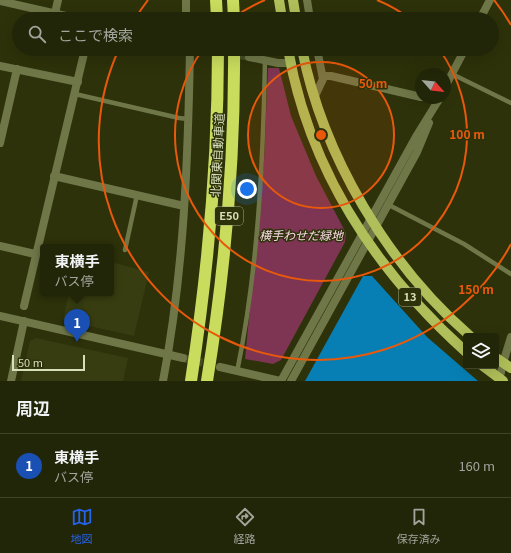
<!DOCTYPE html>
<html lang="ja">
<head>
<meta charset="utf-8">
<style>
	:root { --surface:#222608; --page:#2e3216; --text:#f1f3f6; --muted:#a2a59c; --line:#3f4329; --accent:#2563eb }
	body { margin:0; font-family:Georgia,"Noto Sans JP",serif; background:var(--page); color:var(--text) }
	.controls { position:absolute; right:12px; bottom:12px; display:grid; overflow:hidden; border-radius:4px; box-shadow:0 4px 16px #0002 }
	.controls button { width:36px; height:36px; display:grid; place-items:center; padding:0; border:0; border-bottom:1px solid var(--line); background:var(--surface); color:var(--text); font:20px sans-serif }
	.compass { position:absolute; left:415px; top:68px; width:36px; height:36px; border-radius:50%; background:var(--surface); box-shadow:0 4px 16px #0002; rotate:117deg }
	.scale { position:absolute; left:12px; bottom:10px; width:73px; box-sizing:border-box; padding-left:4px; border:2px solid #d7dfba; border-top:0; font-size:11px; line-height:14px; white-space:nowrap; color:#d7dfba; -webkit-text-stroke:3px #2d320a; paint-order:stroke }
	.you { position:absolute; left:247px; top:189px; width:14px; height:14px; margin:-10px; border:3px solid #fff; border-radius:50%; background:#1a73e8; box-shadow:0 0 0 6px #1a73e833 }
	.badge { display:grid; place-items:center; width:26px; height:26px; border-radius:50%; background:var(--accent); color:#fff; font-size:13px; font-weight:700 }
	.pin { position:absolute; translate:-50% -33px; filter:drop-shadow(0 1px 2px #0008) }
	.pin::after { content:''; position:absolute; top:21px; width:14px; height:12px; background:inherit; clip-path:polygon(0 0,100% 0,50% 100%) }
	.popup { position:absolute; left:40px; top:244px; width:74px; height:52px; box-sizing:border-box; display:grid; place-content:center; border-radius:4px; background:var(--surface); filter:drop-shadow(0 1px 3px #0005); font-size:13px; white-space:nowrap; color:var(--muted) }
	.popup b { font-size:15px; color:var(--text) }
	.popup::after { content:''; position:absolute; left:50%; top:100%; margin-left:-8px; border:8px solid transparent; border-top-color:var(--surface) }
	.list { margin:0; padding:0; list-style:none }
	h2 { display:flex; justify-content:space-between; align-items:center; height:52px; margin:0; padding:0 16px; font-size:17px }
	h2 small { font-size:13px; font-weight:400; color:var(--muted) }
	.list li { display:grid; grid-template-columns:26px 1fr auto; gap:12px; align-items:center; box-sizing:border-box; height:64px; padding:0 16px; border-top:1px solid var(--line) }
	.list b { display:block; font-size:15px; white-space:nowrap }
	.list p { margin:0; font-size:13px; white-space:nowrap; color:var(--muted) }
	.list em { font-size:13px; font-style:normal; color:var(--muted) }
	.icon { flex:none; width:22px; height:22px; fill:none; stroke:currentColor; stroke-width:2; stroke-linecap:round; stroke-linejoin:round }
	.map { position:relative; flex:none; width:511px; height:381px; overflow:hidden }
	.search { position:absolute; background:var(--surface); box-shadow:0 4px 16px #0002; left:12px; right:12px; top:12px; height:44px; display:flex; align-items:center; gap:10px; box-sizing:border-box; padding:0 14px; border-radius:22px; color:var(--muted); font-size:15px }
	.sheet { height:116px; background:var(--surface) }
	nav { display:flex; justify-content:space-around; align-items:center; box-sizing:border-box; height:56px; border-top:1px solid var(--line); background:var(--surface); font-size:11px; color:var(--muted) }
	nav a { display:grid; justify-items:center; gap:2px }
	nav .on { color:var(--accent) }
	.map>svg:first-child { display:block }
</style>
</head>
<body>
<div class="map">
<svg width="511" height="381" viewBox="0 0 511 381">
	<rect width="100%" height="100%" fill="#2d320a"/>
	<path fill="#373d10" d="M111,262L149,272L134,336L63,320L69,293H111Z
		M36,338L128,358L123,381H21L30,341Z"/>
	<path fill="#7e3553" d="M268,68H279L291,116L316,176L346,233L345,242L281,360L273,364L245,359L264,162Z"/>
	<path fill="#077fb4" d="M363,276H372L427,337L478,381H305Z"/>
	<g fill="none" stroke-linecap="round" stroke-linejoin="round">
		<path stroke="#464c24" stroke-width="8" stroke-dasharray="8 4" stroke-linecap="butt" d="M215,49L249,57"/>
		<path stroke="#464c24" stroke-width="8" stroke-dasharray="8 4" stroke-linecap="butt" d="M183,358L220,367"/>
		<path stroke="#6f7748" stroke-width="4.5" d="M452,74L511,103
			M75,94L179,118L188,119
			M389,205L464,244L511,274
			M125,250L137,195
			M237,372C258,270 263,164 265,60"/>
		<path stroke="#6f7748" stroke-width="8" d="M186,0V19
			M307,0L310,19
			M0,1L79,19
			M55,13L58,0
			M249,57L278,63H290
			M0,66L78,82
			M323,76H331L421,97
			M315,96L323,79L317,49
			M427,98L438,101
			M0,143L17,69
			M54,176L184,206
			M0,246L35,254
			M24,306L85,49
			M503,363L511,337
			M163,381C184,272 188,160 190,49"/>
		<path stroke="#6f7748" stroke-width="8" d="M480,19L490,0
			M445,87L465,49
			M0,316L183,358
			M220,367L280,381
			M11,381L24,321
			M281,381L417,135L438,101
			M291,381L417,152L429,123
			M499,381L503,363"/>
		<path stroke="#b0bf59" stroke-width="10" d="M279,0L282,19
			M293,0L296,19
			M288,49C309,170 376,271 466,352
			M302,49C323,156 388,265 470,336
			M496,358L511,368
			M483,366L503,381"/>
		<path stroke="#c9dc5d" stroke-width="12" d="M216,0L217,19
			M233,0L234,19
			M191,381C208,271 218,161 218,49
			M207,381C225,270 235,162 234,49"/>
	</g>
	<circle cx="321" cy="135" r="73" fill="#e8590c" fill-opacity=".12"/>
	<g fill="none" stroke="#e8590c" stroke-width="2">
		<circle cx="321" cy="135" r="73"/>
		<path d="M233 18A146 146 0 0 1 265 0M377 0A146 146 0 0 1 409 18M439 49A146 146 0 1 1 203 49"/>
		<path d="M511 244A219 219 0 0 1 119 49M135 19A219 219 0 0 1 148 0M494 0A219 219 0 0 1 511 25"/>
	</g>
	<g text-anchor="middle" stroke-width="3" stroke-linejoin="round" paint-order="stroke">
		<g fill="#2d320a" stroke="#a4ab85" stroke-width="1">
			<rect x="215" y="207" width="28" height="18" rx="3"/>
			<rect x="399" y="288" width="22" height="18" rx="3"/>
		</g>
		<g font-size="11" font-weight="bold" fill="#d7dfba">
			<text x="229" y="220">E50</text>
			<text x="410" y="301">13</text>
		</g>
		<g font-size="12" fill="#d7dfba" stroke="#2d320a">
			<text transform="translate(218 155) rotate(-87)" y="4">北関東自動車道</text>
		</g>
		<g font-size="12" font-style="italic" fill="#f9dae4" stroke="#2d320a">
			<text x="301" y="240">横手わせだ緑地</text>
		</g>
	</g>
	<circle cx="321" cy="135" r="6" fill="#e8590c" stroke="#2d320a" stroke-width="2"/>
	<g font-size="12" text-anchor="middle" font-weight="bold" fill="#e8590c" stroke="#2d320a" stroke-width="3" stroke-linejoin="round" paint-order="stroke">
		<text x="373" y="88">50 m</text>
		<text x="467" y="139">100 m</text>
		<text x="476" y="294">150 m</text>
	</g>
</svg>
<div class="controls">
<button><svg class="icon" aria-label="layers" viewBox="0 0 24 24"><path d="M12 4l9 5-9 5-9-5zM3 14l9 5 9-5"/></svg></button>
</div>
<svg class="compass" viewBox="-18 -18 36 36"><path d="M0-13l5 13h-10z" fill="#e53935"/><path d="M0 13l5-13h-10z" fill="#a2a59c"/></svg>
<div class="scale">50 m</div>
<div class="you"></div>
<div class="pin badge" style="left:77px;top:342px;background:#1a4fb4">1</div>
<div class="popup"><b>東横手</b>バス停</div>
<div class="search"><svg class="icon" aria-label="search" viewBox="0 0 24 24"><circle cx="10" cy="10" r="6"/><path d="M15 15l6 6"/></svg>ここで検索</div>
</div>
<section class="sheet">
<h2>周辺<small></small></h2>
<ul class="list">
<li><span class="badge" style="background:#1a4fb4">1</span><div><b>東横手</b><p>バス停</p></div><em>160 m</em></li>
</ul>
</section>
<nav>
<a class="on"><svg class="icon" aria-label="map" viewBox="0 0 24 24"><path d="M3 6l6-2 6 2 6-2v14l-6 2-6-2-6 2zM9 4v14M15 6v14"/></svg>地図</a>
<a><svg class="icon" aria-label="directions" viewBox="0 0 24 24"><path d="M12 3l9 9-9 9-9-9zM9 14v-3h6M13 9l2 2-2 2"/></svg>経路</a>
<a><svg class="icon" aria-label="saved" viewBox="0 0 24 24"><path d="M7 4h10v16l-5-4-5 4z"/></svg>保存済み</a>
</nav>
</body>
</html>
